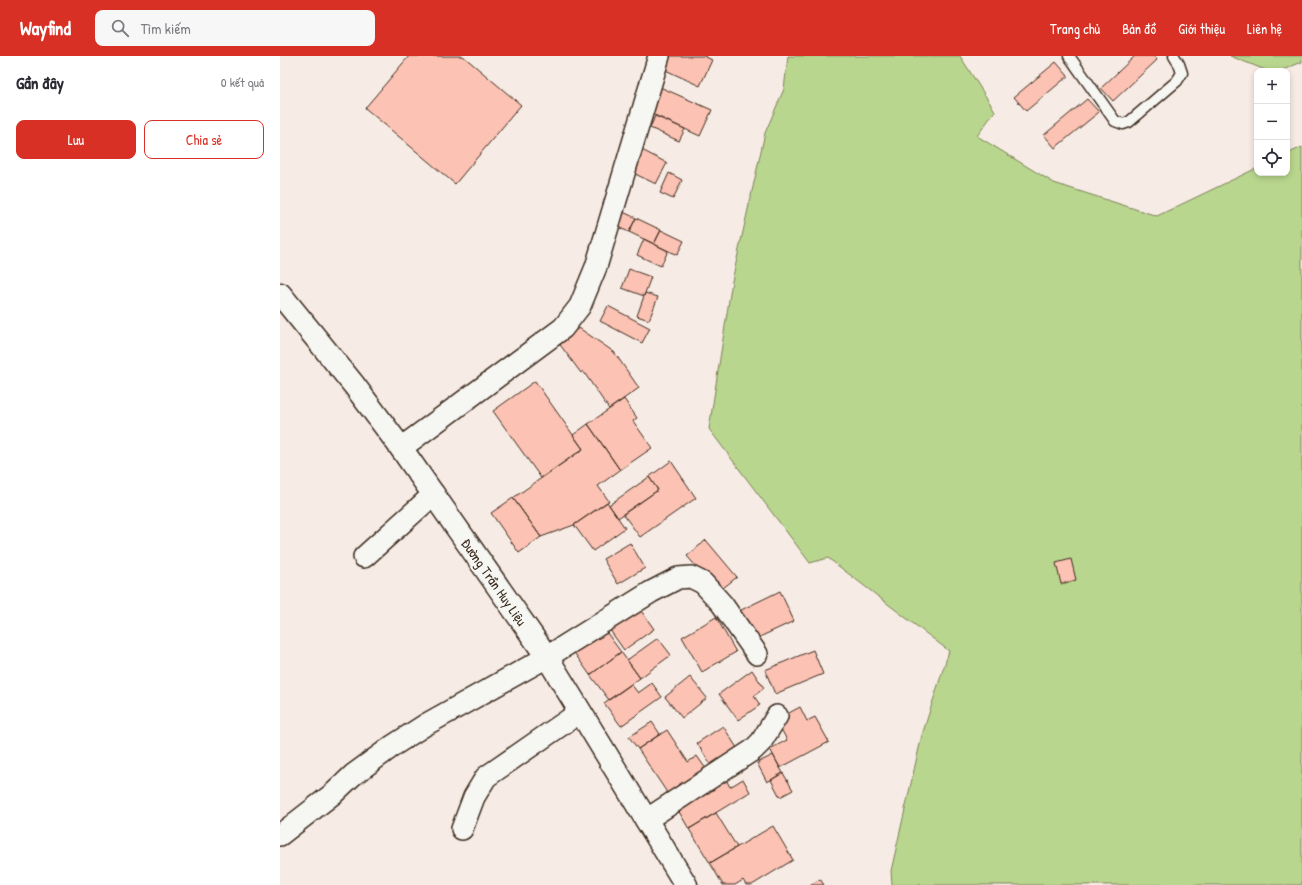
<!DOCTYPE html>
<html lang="vi">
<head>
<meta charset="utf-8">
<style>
	:root { --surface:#fff; --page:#f7f7f7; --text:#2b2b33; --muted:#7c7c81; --line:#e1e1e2; --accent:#d93025 }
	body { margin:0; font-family:"Patrick Hand",sans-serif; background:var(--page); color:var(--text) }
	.controls { position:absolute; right:12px; top:12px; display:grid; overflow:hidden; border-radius:8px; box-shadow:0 2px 6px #0003 }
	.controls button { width:36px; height:36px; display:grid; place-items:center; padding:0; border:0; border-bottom:1px solid var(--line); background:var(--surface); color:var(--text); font:20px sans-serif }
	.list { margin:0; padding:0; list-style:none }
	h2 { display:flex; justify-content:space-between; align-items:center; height:52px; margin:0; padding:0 16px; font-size:17px }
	h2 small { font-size:13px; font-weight:400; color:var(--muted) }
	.actions { display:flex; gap:8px; padding:12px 16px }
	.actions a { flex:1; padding:9px 0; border:1px solid var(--accent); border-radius:8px; text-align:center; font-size:14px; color:var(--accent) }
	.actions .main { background:var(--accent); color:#fff }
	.icon { flex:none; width:22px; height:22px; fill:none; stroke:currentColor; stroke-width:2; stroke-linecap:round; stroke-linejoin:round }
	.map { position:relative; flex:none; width:1022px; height:829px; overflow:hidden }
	header { display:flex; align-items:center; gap:24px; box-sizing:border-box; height:56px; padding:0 20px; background:var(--accent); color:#fff }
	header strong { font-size:19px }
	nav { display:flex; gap:22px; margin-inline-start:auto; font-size:14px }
	.search { width:280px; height:36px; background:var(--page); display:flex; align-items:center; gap:10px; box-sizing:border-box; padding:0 14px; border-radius:8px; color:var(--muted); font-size:15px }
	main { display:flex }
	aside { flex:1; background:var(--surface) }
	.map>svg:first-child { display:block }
</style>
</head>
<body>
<header>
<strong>Wayfind</strong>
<div class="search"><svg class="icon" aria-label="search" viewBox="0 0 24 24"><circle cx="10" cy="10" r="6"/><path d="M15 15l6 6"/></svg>Tìm kiếm</div>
<nav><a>Trang chủ</a><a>Bản đồ</a><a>Giới thiệu</a><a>Liên hệ</a></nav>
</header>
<main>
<aside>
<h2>Gần đây<small>0 kết quả</small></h2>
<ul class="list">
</ul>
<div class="actions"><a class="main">Lưu</a><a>Chia sẻ</a></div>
</aside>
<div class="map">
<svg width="1022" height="829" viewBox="0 0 1022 829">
	<rect width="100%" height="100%" fill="#f7ece5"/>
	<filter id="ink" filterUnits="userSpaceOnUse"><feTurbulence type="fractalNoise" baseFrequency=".025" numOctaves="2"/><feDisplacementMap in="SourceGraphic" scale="8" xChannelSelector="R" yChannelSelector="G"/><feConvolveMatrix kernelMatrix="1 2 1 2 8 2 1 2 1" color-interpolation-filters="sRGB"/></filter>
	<g filter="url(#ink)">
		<path fill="#b9d68e" stroke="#7a8056" d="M508,0H680L715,55L697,80L774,127L877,160L977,112V117H1007V98L1022,91V829H612L611,815L642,679L669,595L548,502L530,507L429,373L452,225L485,77L504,33Z
			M950,0H1022V6L1000,15H988Z"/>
		<path fill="#fcc2b3" stroke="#3b2a1e" d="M129,0H183L241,49L175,128L85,52Z
			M384,0H424L432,4L420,30L379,11Z
			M855,0H874L877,4L833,45L821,32Z
			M776,6L788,20L746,55L734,41Z
			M380,31L432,54L420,80L368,56Z
			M807,43L819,56L775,92L764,79Z
			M375,60L405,73L399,85L370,72Z
			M360,93L387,107L376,128L349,115Z
			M389,117L402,124L393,143L380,137Z
			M339,154L356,162L349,176L333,169Z
			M356,162L381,174L374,188L349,176Z
			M381,174L404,185L397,199L374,188Z
			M364,183L388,195L381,210L357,199Z
			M349,213L371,221L364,240L342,232Z
			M365,237L378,241L369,264L357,260Z
			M328,250L370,272L362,287L320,265Z
			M299,272L334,296L359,332L329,353L303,315L301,317L278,286Z
			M255,325L303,393L261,422L213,355Z
			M344,343L357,362L353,365L372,392L340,414L308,368Z
			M308,368L340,414L318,430L329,445L294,469L261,481L233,442L303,393L293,379Z
			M391,405L416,442L360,481L343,458L378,434L369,421Z
			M369,421L378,434L338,462L329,449Z
			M233,442L261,481L239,497L211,457Z
			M327,446L345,472L313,495L294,469Z
			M426,484L457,521L438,536L407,500Z
			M350,487L365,512L338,528L323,503Z
			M791,503L796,524L781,528L776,507Z
			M500,535L514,565L471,585L457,556Z
			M357,549L374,573L344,594L327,570Z
			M436,561L456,596L422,616L402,581Z
			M324,573L341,596L310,619L293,595Z
			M378,582L391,599L360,622L347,604Z
			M533,594L543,618L495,638L485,614Z
			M341,596L360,622L329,644L310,619Z
			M472,614L484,632L474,640L480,649L458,664L439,638Z
			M410,621L427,642L402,662L385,641Z
			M372,627L382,641L341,670L324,647L351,628L358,637Z
			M520,651L527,665L535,661L549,686L500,712L490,693L507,684L496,664Z
			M372,666L380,678L358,693L349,681Z
			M443,670L459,695L432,711L417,687Z
			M387,674L408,706L417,700L426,713L388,738L358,693Z
			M493,699L503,717L487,726L477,707Z
			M503,717L513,734L500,741L491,724Z
			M443,718L450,731L463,723L470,736L409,773L394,747Z
			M436,757L457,791L430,807L409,773Z
			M493,770L513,804L472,829H466L463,824L455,829H443L430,807Z
			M540,823L544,829H530Z"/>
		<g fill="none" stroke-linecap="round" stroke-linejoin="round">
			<g stroke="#3b2a1e" stroke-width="13">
				<path id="lane" d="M789,0L835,65L843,68L849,66L897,25L902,17L899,8L894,0"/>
			</g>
			<g stroke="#3b2a1e" stroke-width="24">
				<path id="street" d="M121,392L283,272L300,250L316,211L379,0
					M84,501L154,438
					M366,764L473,694L481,686L497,660
					M182,773L194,741L206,721L300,656
					M0,779L54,737L73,719L114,689L145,669L267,601L371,536L398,522L411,521L423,527L442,548L477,598"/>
			</g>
			<g stroke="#3b2a1e" stroke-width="25">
				<path id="highway" d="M0,238L74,329L121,392L267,601L406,829"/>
			</g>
			<use href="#lane" stroke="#f6f6f2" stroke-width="10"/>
			<use href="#street" stroke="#f6f6f2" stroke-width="21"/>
			<use href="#highway" stroke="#f6f6f2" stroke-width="22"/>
		</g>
	</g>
	<g text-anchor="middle" stroke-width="4" stroke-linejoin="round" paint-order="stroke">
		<g font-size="14" fill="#3b2a1e" stroke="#f6f6f2">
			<text transform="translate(214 526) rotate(55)" y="5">Đường Trần Huy Liệu</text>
		</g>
	</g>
</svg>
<div class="controls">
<button>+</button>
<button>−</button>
<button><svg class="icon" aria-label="locate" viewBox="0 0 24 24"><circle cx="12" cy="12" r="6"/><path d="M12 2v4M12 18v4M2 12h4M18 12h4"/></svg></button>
</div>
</div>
</main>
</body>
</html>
